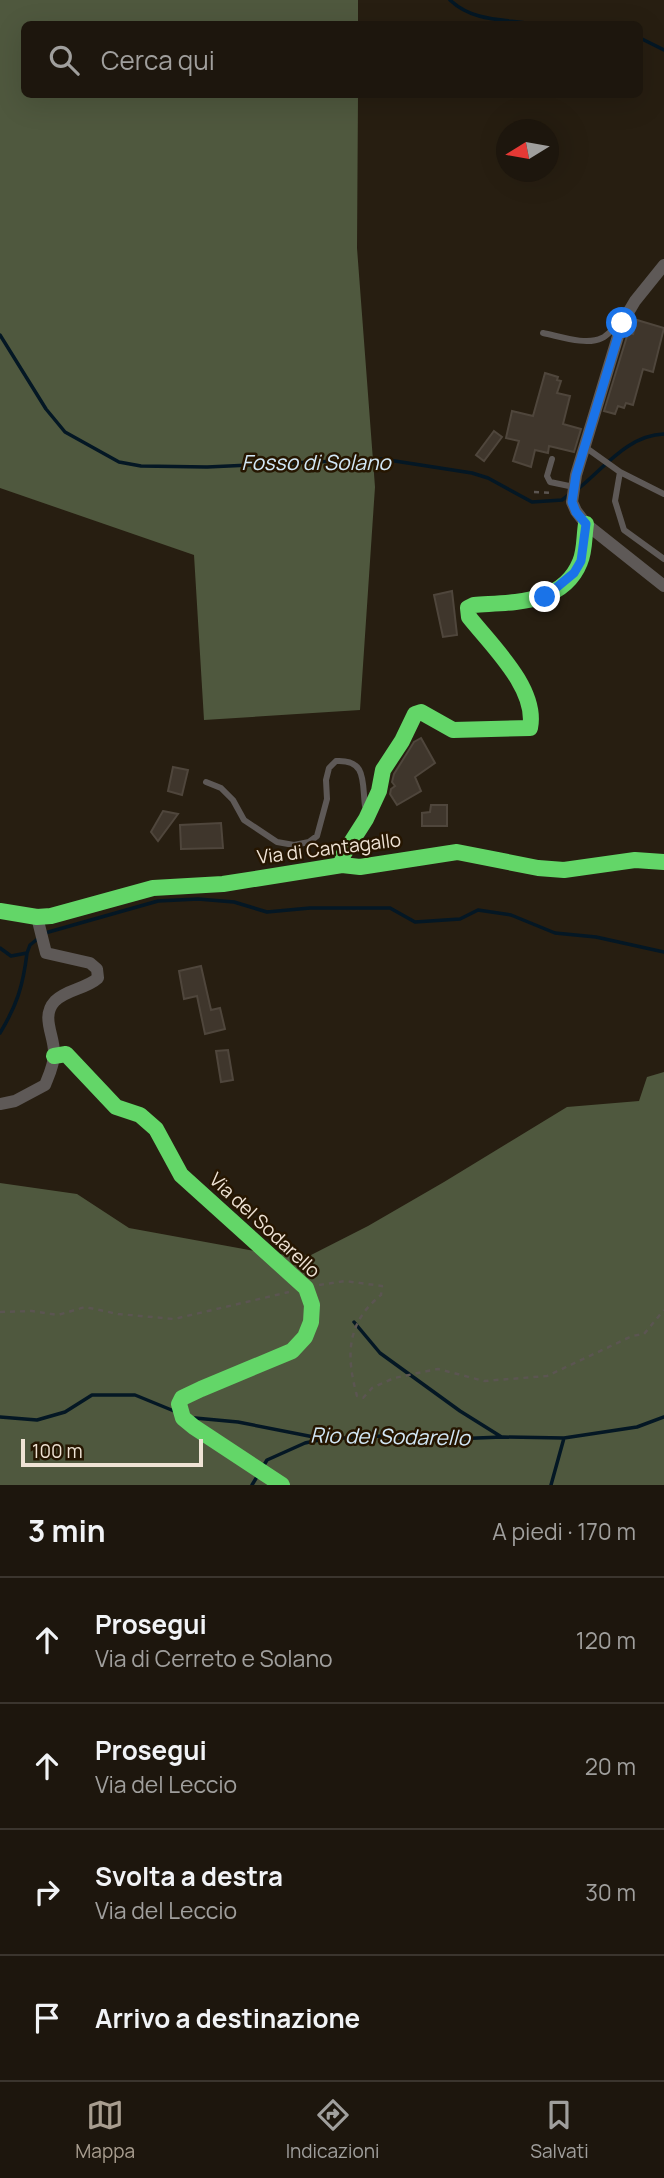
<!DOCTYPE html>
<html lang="it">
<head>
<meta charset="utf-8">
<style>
	:root { --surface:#1d160d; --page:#251f16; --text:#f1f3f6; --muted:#a09f9d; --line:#3b352e; --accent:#a99e90 }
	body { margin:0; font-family:Manrope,sans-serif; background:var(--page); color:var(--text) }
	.compass { position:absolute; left:496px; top:119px; width:63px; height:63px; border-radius:50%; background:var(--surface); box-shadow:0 7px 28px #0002; rotate:259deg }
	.scale { position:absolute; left:21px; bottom:18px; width:182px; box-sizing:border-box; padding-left:7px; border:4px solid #efe3d5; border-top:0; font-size:19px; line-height:24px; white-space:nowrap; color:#efe3d5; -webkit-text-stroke:5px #261601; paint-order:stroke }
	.stop { position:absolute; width:21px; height:21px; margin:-16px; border:5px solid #1a73e8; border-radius:50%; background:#fff }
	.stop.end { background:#1a73e8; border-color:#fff; box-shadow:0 2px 7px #0008 }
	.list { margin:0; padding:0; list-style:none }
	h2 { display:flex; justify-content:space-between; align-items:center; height:91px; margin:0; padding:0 28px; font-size:30px }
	h2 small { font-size:23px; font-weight:400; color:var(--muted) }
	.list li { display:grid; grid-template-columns:46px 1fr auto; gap:21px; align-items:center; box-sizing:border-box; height:126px; padding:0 28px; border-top:2px solid var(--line) }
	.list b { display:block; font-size:26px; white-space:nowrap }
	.list p { margin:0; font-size:23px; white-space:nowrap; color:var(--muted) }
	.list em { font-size:23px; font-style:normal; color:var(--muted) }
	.icon { flex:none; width:38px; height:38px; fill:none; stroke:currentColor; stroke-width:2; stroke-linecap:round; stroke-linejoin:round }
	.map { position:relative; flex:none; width:664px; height:1485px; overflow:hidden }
	.search { position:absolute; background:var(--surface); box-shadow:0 7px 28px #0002; left:21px; right:21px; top:21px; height:77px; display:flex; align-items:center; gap:18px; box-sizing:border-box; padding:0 24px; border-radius:10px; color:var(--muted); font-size:26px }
	.sheet { height:595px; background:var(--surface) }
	nav { display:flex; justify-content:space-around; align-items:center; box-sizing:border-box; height:98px; border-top:2px solid var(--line); background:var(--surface); font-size:19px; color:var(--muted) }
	nav a { display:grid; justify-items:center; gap:4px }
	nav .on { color:var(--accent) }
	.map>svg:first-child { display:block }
</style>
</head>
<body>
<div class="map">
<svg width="664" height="1485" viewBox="0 0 664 1485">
	<rect width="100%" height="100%" fill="#271e11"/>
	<path fill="#4f583e" d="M0,0H358V24H24V94L358,95L357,248L375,487L360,710L204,720L194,555L0,488Z
		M664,1072V1485H0V1183L77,1194L129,1228L271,1254L311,1255L368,1226L444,1182L567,1107L639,1101L647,1077Z"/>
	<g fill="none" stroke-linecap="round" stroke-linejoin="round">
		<path stroke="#041724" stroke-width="3.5" d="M450,0C473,22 504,19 533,24
			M640,38L664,50
			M0,335L46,409L65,432L119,462L141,466L207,467L382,459L472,473L488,478L532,502L562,500L570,494
			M579,488C604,468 628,435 664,434
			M0,948L11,956L27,953L30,945L45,933L158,901L198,899L234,902L267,912L310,908H390L415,922L460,919L478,910L511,915L555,933L596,937L664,952
			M0,1033C17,1005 23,986 27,953
			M354,1322L380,1353L460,1411L500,1436
			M0,1417L37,1420L65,1412L92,1395H135L174,1411
			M195,1418L238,1422L324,1439L382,1436L427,1440L502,1437L564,1438L637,1427L664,1417
			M264,1465L267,1460L305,1443L319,1440
			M252,1485L258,1475
			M551,1485L564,1438"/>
	</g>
	<path fill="#3f362c" stroke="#4f463c" stroke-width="2" d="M637,320L664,328L653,372L643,369L633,405L626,403L624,408L618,406L615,414L604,411L628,333L633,334Z
		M545,373L558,377L557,380L561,381L557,393L570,396L563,424L581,429L574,452L549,446L548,453L535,450L531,467L513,461L519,441L506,438L512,411L533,416Z
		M494,431L502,437L484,461L476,455Z
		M452,591L457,635L443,637L434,595Z
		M421,738L435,763L415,777L421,791L397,805L390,794L391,789L395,786L392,782L394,774L414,742Z
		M173,767L188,770L182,795L168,791Z
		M431,805H447V826H422V813L430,812Z
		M163,811L178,814L158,841L151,832Z
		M221,823L223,848L181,849L180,825Z
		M201,966L211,1010L220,1008L225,1029L205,1034L197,996L184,999L179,971Z
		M228,1050L233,1080L221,1082L216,1051Z"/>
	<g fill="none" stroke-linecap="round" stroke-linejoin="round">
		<path stroke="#5b5551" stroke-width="2.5" stroke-dasharray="5 5" stroke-linecap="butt" d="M534,492L553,493
			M319,1285L345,1281L382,1286L381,1295C346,1323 346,1356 357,1396L363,1398L372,1388L394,1378L438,1369L484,1381L547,1376L632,1336L644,1334L664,1310
			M0,1312L32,1311L58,1315L85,1307L118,1314L174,1319L289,1292"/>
		<path stroke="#5e5957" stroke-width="6" d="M543,333C559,336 586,346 602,338C609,335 612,328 620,324
			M585,447L620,472L664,494
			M552,459L547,476L550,482L574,487
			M620,472L615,501L624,530L664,559
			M206,782L221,788L233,800L244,820L277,842L294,845L309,842L317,836L327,799L326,780L329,768L336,761C367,759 362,782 365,806"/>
		<path stroke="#5e5957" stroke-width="12" d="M664,265L635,301L622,323L576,475L572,502L576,511L586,524L664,586
			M0,1104L15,1101L45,1085C49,1075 54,1065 54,1054C55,1036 40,1017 55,1001C67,989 86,989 98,978L97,969L90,963L46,953L37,917"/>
		<path stroke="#63d668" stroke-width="16" d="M342,865L343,855L366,819L379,791L383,770L402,741L415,714L421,712L453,730L530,728C538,689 492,646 469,617L468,608L474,605C512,602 563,605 580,562C585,551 584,536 586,524
			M0,911L37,917L51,916L153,888L223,884L342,865L360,867L457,852L538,868L564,870L635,860L664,862
			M54,1056L66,1054L116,1107L140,1115L156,1129L181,1175L306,1288L312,1305L311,1322L305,1337L292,1351L201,1389L182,1398L179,1404L183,1418L194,1427L282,1485"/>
	</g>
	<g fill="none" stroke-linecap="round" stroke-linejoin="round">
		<path stroke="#1a73e8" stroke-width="9" d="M545,597L574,573L581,561L586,524L576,512L572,502L576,475L622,323"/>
	</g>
	<g text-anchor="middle" stroke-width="5" stroke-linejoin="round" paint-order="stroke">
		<g font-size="19" fill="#efe3d5" stroke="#261601">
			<text transform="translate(329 848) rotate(-7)" y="7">Via di Cantagallo</text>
			<text transform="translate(265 1225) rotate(43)" y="7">Via del Sodarello</text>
		</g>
		<g font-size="21" font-style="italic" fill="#d2e7f6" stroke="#261601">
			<text x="316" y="470">Fosso di Solano</text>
			<text transform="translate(390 1437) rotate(1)" y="7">Rio del Sodarello</text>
		</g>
	</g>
</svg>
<svg class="compass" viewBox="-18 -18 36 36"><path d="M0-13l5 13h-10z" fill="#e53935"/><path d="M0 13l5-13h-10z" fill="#a09f9d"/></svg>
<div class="scale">100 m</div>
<div class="stop" style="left:622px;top:323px"></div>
<div class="stop end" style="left:545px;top:597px"></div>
<div class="search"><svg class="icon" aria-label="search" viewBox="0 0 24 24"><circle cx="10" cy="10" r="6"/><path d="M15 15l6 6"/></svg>Cerca qui</div>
</div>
<section class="sheet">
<h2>3 min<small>A piedi · 170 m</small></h2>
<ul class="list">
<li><svg class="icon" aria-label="ahead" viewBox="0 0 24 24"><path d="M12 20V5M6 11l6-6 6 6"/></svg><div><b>Prosegui</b><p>Via di Cerreto e Solano</p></div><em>120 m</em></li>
<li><svg class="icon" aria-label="ahead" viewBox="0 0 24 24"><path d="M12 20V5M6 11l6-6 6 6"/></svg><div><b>Prosegui</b><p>Via del Leccio</p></div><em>20 m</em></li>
<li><svg class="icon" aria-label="right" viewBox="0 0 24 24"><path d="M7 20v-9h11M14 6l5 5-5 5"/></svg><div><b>Svolta a destra</b><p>Via del Leccio</p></div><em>30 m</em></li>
<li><svg class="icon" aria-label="arrive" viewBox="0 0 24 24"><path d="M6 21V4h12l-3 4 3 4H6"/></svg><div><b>Arrivo a destinazione</b></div></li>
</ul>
</section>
<nav>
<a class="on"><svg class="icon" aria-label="map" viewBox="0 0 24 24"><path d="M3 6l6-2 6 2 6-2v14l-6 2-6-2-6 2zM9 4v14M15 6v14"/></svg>Mappa</a>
<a><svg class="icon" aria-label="directions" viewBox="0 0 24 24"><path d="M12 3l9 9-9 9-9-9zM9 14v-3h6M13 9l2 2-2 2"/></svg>Indicazioni</a>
<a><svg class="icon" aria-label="saved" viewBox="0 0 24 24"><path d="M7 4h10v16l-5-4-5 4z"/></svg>Salvati</a>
</nav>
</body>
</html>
